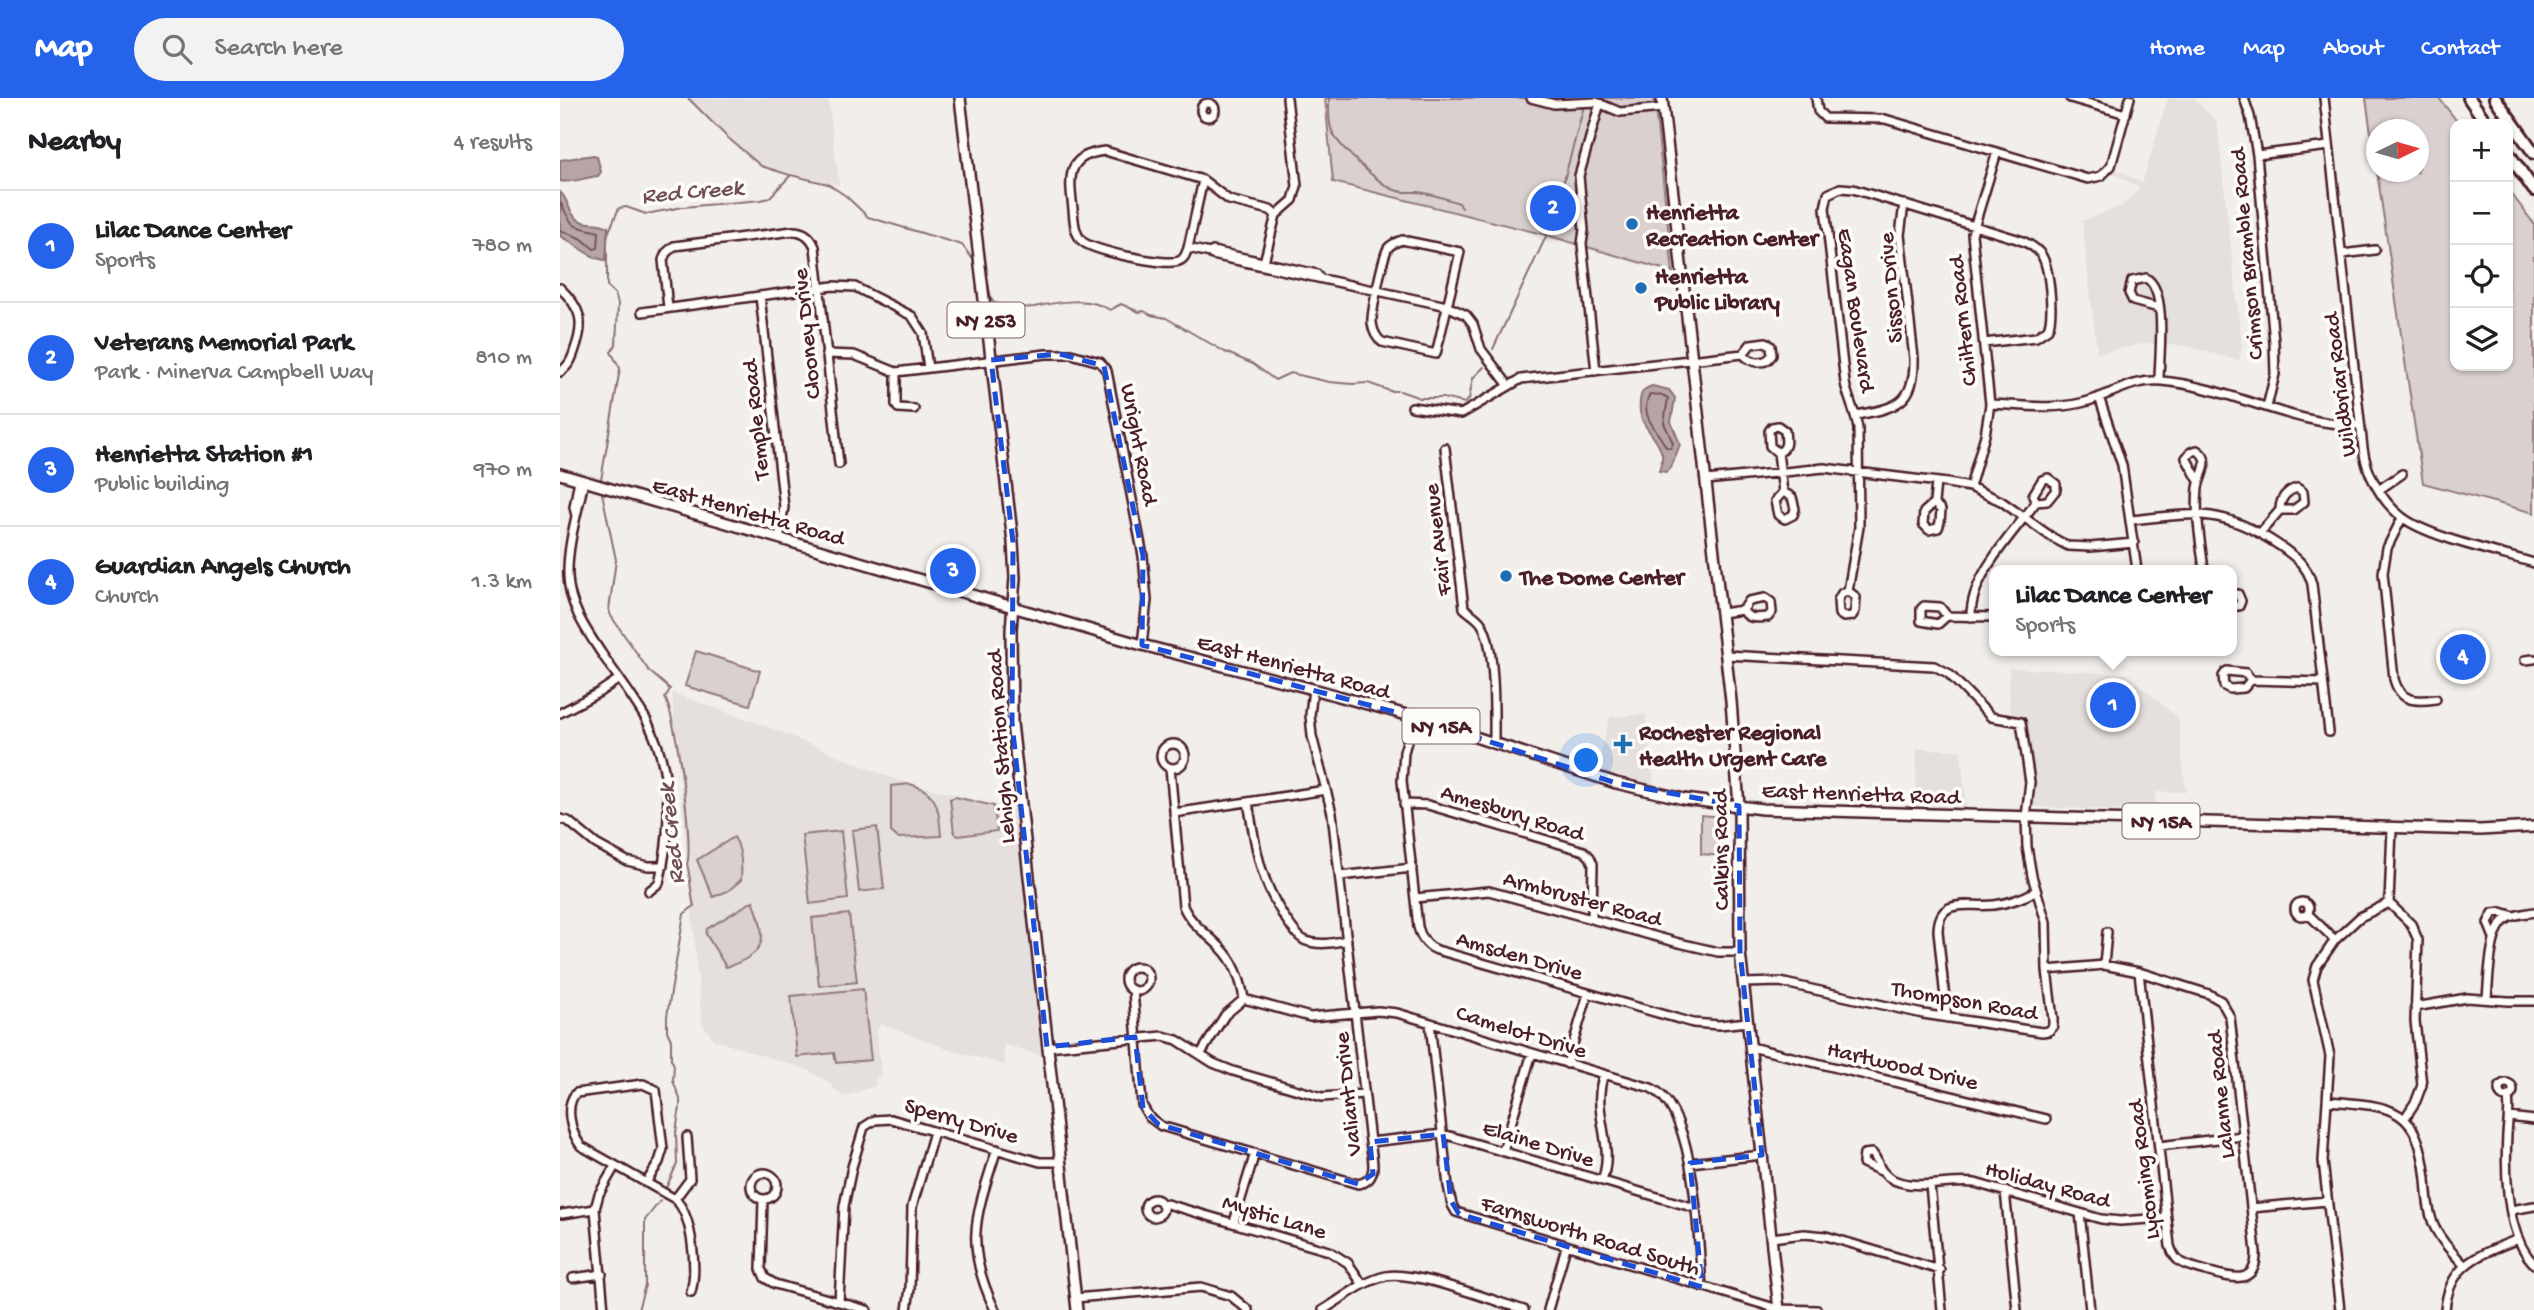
<!DOCTYPE html>
<html lang="en">
<head>
<meta charset="utf-8">
<style>
	:root { --surface:#fff; --page:#f2f2f2; --text:#202124; --muted:#757577; --line:#e0e0e0; --accent:#2563eb }
	body { margin:0; font-family:"Gochi Hand",sans-serif; background:var(--page); color:var(--text) }
	.controls { position:absolute; right:21px; top:21px; display:grid; overflow:hidden; border-radius:14px; box-shadow:0 2px 5px #0004 }
	.controls button { width:63px; height:63px; display:grid; place-items:center; padding:0; border:0; border-bottom:2px solid var(--line); background:var(--surface); color:var(--text); font:35px sans-serif }
	.compass { position:absolute; left:1806px; top:21px; width:63px; height:63px; border-radius:50%; background:var(--surface); box-shadow:0 2px 5px #0004; rotate:85deg }
	.you { position:absolute; left:1027px; top:663px; width:24px; height:24px; margin:-18px; border:5px solid #fff; border-radius:50%; background:#1a73e8; box-shadow:0 0 0 10px #1a73e833 }
	.badge { display:grid; place-items:center; width:46px; height:46px; border-radius:50%; background:var(--accent); color:#fff; font-size:23px; font-weight:700 }
	.pin { position:absolute; translate:-50% -50%; border:4px solid #fff; box-shadow:0 2px 7px #0006 }
	.popup { position:absolute; left:1429px; top:467px; width:248px; height:91px; box-sizing:border-box; display:grid; place-content:center; border-radius:14px; background:var(--surface); filter:drop-shadow(0 2px 5px #0005); font-size:23px; white-space:nowrap; color:var(--muted) }
	.popup b { font-size:26px; color:var(--text) }
	.popup::after { content:''; position:absolute; left:50%; top:100%; margin-left:-14px; border:14px solid transparent; border-top-color:var(--surface) }
	.list { margin:0; padding:0; list-style:none }
	h2 { display:flex; justify-content:space-between; align-items:center; height:91px; margin:0; padding:0 28px; font-size:30px }
	h2 small { font-size:23px; font-weight:400; color:var(--muted) }
	.list li { display:grid; grid-template-columns:46px 1fr auto; gap:21px; align-items:center; box-sizing:border-box; height:112px; padding:0 28px; border-top:2px solid var(--line) }
	.list b { display:block; font-size:26px; white-space:nowrap }
	.list p { margin:0; font-size:23px; white-space:nowrap; color:var(--muted) }
	.list em { font-size:23px; font-style:normal; color:var(--muted) }
	.icon { flex:none; width:38px; height:38px; fill:none; stroke:currentColor; stroke-width:2; stroke-linecap:round; stroke-linejoin:round }
	.map { position:relative; flex:none; width:1974px; height:1212px; overflow:hidden }
	header { display:flex; align-items:center; gap:42px; box-sizing:border-box; height:98px; padding:0 35px; background:var(--accent); color:#fff }
	header strong { font-size:33px }
	nav { display:flex; gap:38px; margin-inline-start:auto; font-size:24px }
	.search { width:490px; height:63px; background:var(--page); display:flex; align-items:center; gap:18px; box-sizing:border-box; padding:0 24px; border-radius:38px; color:var(--muted); font-size:26px }
	main { display:flex }
	aside { flex:1; background:var(--surface) }
	.map>svg:first-child { display:block }
</style>
</head>
<body>
<header>
<strong>Map</strong>
<div class="search"><svg class="icon" aria-label="search" viewBox="0 0 24 24"><circle cx="10" cy="10" r="6"/><path d="M15 15l6 6"/></svg>Search here</div>
<nav><a>Home</a><a>Map</a><a>About</a><a>Contact</a></nav>
</header>
<main>
<aside>
<h2>Nearby<small>4 results</small></h2>
<ul class="list">
<li><span class="badge">1</span><div><b>Lilac Dance Center</b><p>Sports</p></div><em>780 m</em></li>
<li><span class="badge">2</span><div><b>Veterans Memorial Park</b><p>Park · Minerva Campbell Way</p></div><em>810 m</em></li>
<li><span class="badge">3</span><div><b>Henrietta Station #1</b><p>Public building</p></div><em>970 m</em></li>
<li><span class="badge">4</span><div><b>Guardian Angels Church</b><p>Church</p></div><em>1.3 km</em></li>
</ul>
</aside>
<div class="map">
<svg width="1974" height="1212" viewBox="0 0 1974 1212">
	<rect width="100%" height="100%" fill="#f2efeb"/>
	<filter id="ink" filterUnits="userSpaceOnUse"><feTurbulence type="fractalNoise" baseFrequency=".0143" numOctaves="2"/><feDisplacementMap in="SourceGraphic" scale="14" xChannelSelector="R" yChannelSelector="G"/><feConvolveMatrix kernelMatrix="1 2 1 2 8 2 1 2 1" color-interpolation-filters="sRGB"/></filter>
	<g filter="url(#ink)">
		<path fill="#e5dfdd" d="M128,0H268L279,87L199,67Z
			M1608,0H1633L1657,24L1682,248L1679,263L1627,248L1587,245L1537,255L1522,123L1562,108L1580,90L1550,73L1552,69L1582,85Z
			M1449,570L1567,576L1618,620L1626,694H1596L1595,714L1460,708L1465,672L1459,627L1450,613Z
			M112,595L211,630L334,681L456,712L483,958L443,946L445,967L390,952L321,926L317,933L321,976L315,982V988L283,999L268,984L248,972L154,942L142,925Z
			M1085,616L1094,687L1036,671L1050,619Z
			M1357,651L1401,652L1406,710L1355,708Z"/>
		<path fill="#d9d0cf" stroke="#92787d" stroke-width="2" d="M765,0H1094L1113,174L986,137L773,84Z
			M1806,0H1879L1899,26H1895V268H1948V91L1974,126V415L1863,385L1817,74H1858V32H1816V71Z
			M136,553L200,573L190,607L125,588Z
			M350,686C379,694 379,712 381,738L338,740L331,734V688Z
			M395,699L434,708L437,733L398,738L394,735L390,701Z
			M1141,717L1162,719V758L1141,756Z
			M317,729L324,791L299,794L292,732Z
			M281,733L288,801L250,806L242,737Z
			M174,739C182,751 182,768 181,782L168,793L153,799L137,762Z
			M193,803C209,841 206,857 166,869L146,836L147,831Z
			M289,816L297,884L259,888L252,820Z
			M303,891L311,962L276,965L274,955L237,959L231,898Z"/>
		<path fill="#b7a5a6" stroke="#8b6f75" stroke-width="2" d="M33,57L37,58L41,74L38,78C25,79 12,86 0,83V62Z
			M0,94C8,101 8,112 15,119C24,129 38,122 48,129L46,162C32,162 14,145 0,138Z
			M1092,288L1109,292L1115,300L1111,324L1120,346L1111,370L1106,374L1099,373C1101,367 1103,363 1102,356C1097,336 1077,328 1080,305C1080,296 1083,291 1092,288Z"/>
		<g fill="none" stroke-linecap="round" stroke-linejoin="round">
			<path stroke="#76555c" stroke-width="2" d="M0,104C16,133 8,126 39,134L38,150L34,151L22,141L0,132
				M1090,296L1102,297L1108,300L1104,325L1113,345L1111,350L1106,349C1097,331 1078,317 1090,296Z"/>
			<path stroke="#8b6f75" stroke-width="2" d="M128,0L167,39L201,68L230,77
				M769,0C769,10 768,24 772,33C777,47 821,88 835,92C843,95 849,94 857,94C871,95 886,101 899,105L902,110
				M425,171L431,200L434,205C446,207 462,211 474,209C498,204 528,198 550,212L561,206L579,214L584,213L591,217L606,220L665,254L693,266L715,282L730,275L769,284L792,286L808,285L830,293H837
				M933,251L999,111V101L1024,8
				M840,293L860,300H883L905,305L909,301L913,280L924,269
				M41,382L60,270L51,254L56,247L58,206L55,196L47,188V138L59,110L66,109L86,116L123,109L201,102L209,100L231,77L268,86L286,98L308,119L402,147L415,164
				M42,395L56,462L49,512L51,518L89,573L110,591L105,600C116,618 134,747 127,766C131,781 130,792 134,808L124,816L107,918V933L111,942V961L114,967L113,983L120,1001V1009L116,1034L117,1066L106,1090
				M78,1212L85,1187V1122L100,1103"/>
			<g stroke="#4a1f2b" stroke-width="12">
				<path id="minor" d="M971,0L994,6L1036,4L1060,14L1103,10
					M1256,0L1258,13L1265,20L1325,21L1528,81L1541,78L1551,68L1570,0
					M1510,0L1566,16
					M1684,0L1690,18L1697,57L1714,244L1715,276L1707,309
					M1764,0L1803,350C1806,375 1822,404 1842,419C1867,439 1941,455 1974,465
					M641 12a7 7 0 1 1 14 0a7 7 0 1 1-14 0Z
					M1697,57L1769,48
					M643,82L628,150C626,155 625,161 619,163C606,168 530,153 521,142C514,133 514,122 513,111C509,79 506,57 545,53L643,82L669,102L710,112L716,117
					M716,117L733,102L737,88L727,0
					M842,142L900,154L876,256L822,244C815,239 813,233 812,225C811,215 823,158 828,150C832,145 837,144 842,142Z
					M628,150L650,155
					M1782,156L1815,152
					M704,164L716,117
					M760,180L757,176L653,153L650,155L652,157L887,208L906,217L913,226L921,251L949,288L901,316L852,309
					M0,190C21,210 25,224 15,251C12,261 9,268 0,274
					M200,198L224,409L219,440
					M108,210L103,162L106,155L114,148L233,133C244,133 251,139 255,149L279,366
					M82,214L273,188L295,189L352,218L363,235L368,270
					M266,256L294,257L336,274L486,256H511L540,264L547,273L583,458L587,502L582,547
					M1036,273L1022,146L1024,132L1019,78L1040,5
					M336,274V307L338,310L354,311
					M1599,282C1599,258 1608,192 1586,180L1572,183L1569,195L1573,203L1599,210
					M949,288L961,281L1183,256C1191,265 1205,268 1212,257L1211,248L1206,244L1191,246L1183,256
					M1539,299L1562,367L1577,472
					M1430,306C1460,307 1492,312 1521,305C1549,299 1572,280 1602,283C1670,289 1732,328 1800,327
					M1296,317C1336,310 1355,306 1354,260L1340,137L1344,106
					M885,350L904,510C909,515 917,519 921,525C936,546 934,618 934,646
					M1218,355L1210,348L1209,333L1212,329L1218,328L1225,333C1226,343 1228,350 1218,355L1223,394L1215,403L1218,417L1225,421L1233,417L1235,411L1232,399L1223,394
					M1146,382L1264,370L1387,385L1410,389L1441,403L1493,440L1508,448L1530,449L1574,445
					M24,383C18,413 7,447 8,478C9,508 26,532 42,556C57,578 74,600 87,623C113,673 112,731 99,785L89,793
					M1639,383L1626,360L1631,354L1637,352C1653,362 1640,376 1638,390C1635,417 1641,446 1644,472
					M1410,389L1425,337L1430,306L1412,136L1437,54
					M1820,391L1842,376
					M1374,405L1381,412L1380,424L1378,430L1369,432L1363,426L1364,414L1374,405L1376,384
					M16,418L14,409L19,382
					M1842,420L1827,450L1823,475L1834,581C1840,604 1855,604 1876,601
					M1572,422C1634,415 1662,409 1717,446C1733,457 1747,466 1752,486L1769,634
					M1700,435L1720,412H1733L1744,404L1743,394L1737,390C1726,393 1720,401 1720,412
					M1288,493L1296,499L1295,513L1292,518L1284,519L1279,516L1278,502L1282,495L1288,493L1299,429L1298,331C1296,315 1288,301 1285,285L1265,110L1268,96L1280,90L1293,91L1457,141C1466,144 1474,148 1480,155C1490,167 1494,217 1488,231L1476,239L1424,245
					M1672,497L1678,496L1681,503L1679,508H1672
					M1161,515L1183,512C1188,522 1197,520 1208,519L1212,514L1211,504L1205,500L1189,503L1183,512
					M1387,518L1378,526L1361,523V511L1364,508L1380,509L1387,518L1434,519
					M1411,519C1410,478 1453,436 1476,404L1487,403L1496,392V386L1488,380L1482,382L1473,397L1476,404
					M1166,557L1374,568L1388,575L1431,619L1461,624L1470,684L1466,719L1467,749L1472,778L1486,824L1487,872L1493,921V928L1489,933L1482,934L1363,916L1220,884L1183,885
					M1965,562L1974,561
					M1691,582L1684,590L1670,591L1664,588L1663,578L1667,573L1686,575L1691,582L1763,584
					M0,615L38,595L59,581
					M854,619L844,654L842,683L858,829C861,840 866,848 877,852L1133,925L1159,927L1188,924
					M601 658a12 12 0 1 1 24 0a12 12 0 1 1-24 0Z
					M610,670L623,808C631,827 647,835 661,850C675,864 681,882 684,901
					M688,704C696,749 698,777 723,817C729,825 735,837 744,842C758,848 773,845 787,842
					M844,706L868,707L1024,753L1030,759L1033,766L1032,820
					M614,715L766,692
					M0,721L8,723L36,746L67,763L88,768H103
					M780,778L852,770
					M855,800L929,793L1119,845L1158,854H1180
					M1735 811a7 7 0 1 1 14 0a7 7 0 1 1-14 0Z
					M1829,805L1851,826L1858,842L1855,923L1862,987L1856,1003L1845,1020
					M1829,805L1832,730
					M1748,816L1775,842
					M1934,840L1928,825L1933,815L1941,814L1954,818
					M1544,867L1547,834
					M565 881a12 12 0 1 1 24 0a12 12 0 1 1-24 0Z
					M1487,872L1544,867L1579,874L1649,896L1661,903L1670,919L1696,1154C1697,1190 1669,1179 1646,1173C1637,1170 1626,1168 1619,1163C1614,1159 1612,1154 1610,1148L1579,874
					M573,892L582,1007L589,1019L601,1028L798,1086C820,1083 812,1059 810,1044L772,715L752,638L750,617L753,591
					M1927,900C1929,881 1929,831 1947,821C1954,816 1965,816 1974,814
					M684,901L750,919L818,913L837,915L1091,990C1137,1011 1138,1144 1142,1189
					M1855,909L1907,900L1948,903H1974
					M1387,920L1378,833C1379,797 1409,810 1434,807C1449,805 1463,800 1476,793
					M870,925L888,1088L892,1107L896,1114L1218,1211L1257,1212
					M487,949L603,938L617,942L653,965L673,973L762,999L804,996
					M1191,949L1486,1021
					M640,957L665,917L684,901
					M1007,966L1028,896
					M1939 992a7 7 0 1 1 14 0a7 7 0 1 1-14 0Z
					M1948,998C1950,1011 1948,1023 1947,1036C1945,1075 1946,1137 1974,1166
					M1768,1003C1834,1008 1858,1009 1866,1081C1867,1096 1868,1113 1874,1128C1881,1143 1893,1155 1904,1167
					M1949,1019L1974,1022
					M810,1044L883,1036L1135,1110
					M1599,1048L1683,1038
					M943,1053L972,955
					M1130,1065L1202,1057
					M1321,1073L1303,1065L1304,1056L1312,1055C1318,1061 1318,1069 1323,1074C1342,1097 1390,1081 1415,1085L1541,1121L1560,1123L1606,1120
					M191 1088a13 13 0 1 1 26 0a13 13 0 1 1-26 0Z
					M1042,1083C1056,1044 1030,1015 1044,976
					M86,1085L99,1064L103,1051L96,992L83,986L16,995C4,1008 11,1035 21,1048L115,1101C133,1118 137,1171 131,1194
					M1370,1087L1382,1212
					M1445,1093L1457,1212
					M115,1101L130,1081L127,1039
					M203,1101L201,1171L205,1180L215,1186L307,1212
					M585 1110a9 9 0 1 1 18 0a9 9 0 1 1-18 0Z
					M602,1107L607,1106L769,1153L788,1165L803,1187
					M1691,1110L1767,1103
					M1951,1112L1974,1108
					M1520,1115L1530,1212
					M2,1116L35,1111
					M674,1124L695,1055
					M1211,1140L1244,1136L1266,1138L1380,1172
					M13,1180L42,1176
					M515,1200L641,1189L671,1198L688,1212
					M279,1204L284,1108L292,1069L304,1029L315,1022L331,1021L480,1064H500
					M44,1212L35,1111L39,1096L55,1068
					M347,1212L350,1191L352,1109L374,1034
					M435,1212C403,1146 416,1117 437,1051
					M763,1212C783,1200 803,1183 826,1178C855,1172 933,1203 964,1212
					M988,1212L1006,1149
					M1780,1212L1763,1063L1770,958L1753,882L1757,868L1775,842L1800,819L1829,805
					M1885,1212C1889,1165 1920,1157 1958,1141"/>
			</g>
			<g stroke="#4a1f2b" stroke-width="14">
				<path id="major" d="M400,0L453,444L455,480L451,532L452,625L517,1212
					M1102,0L1171,603L1179,708L1180,854L1219,1212
					M0,376L582,547L753,591L854,619L1056,685L1124,701L1202,711L1920,732L1974,729"/>
			</g>
			<g stroke="#4a1f2b" stroke-width="16">
				<path id="highway" d="M1909,0L1927,26
					M1935,0L1974,55
					M1948,55L1974,92"/>
			</g>
			<use href="#minor" stroke="#fdfcf7" stroke-width="7"/>
			<use href="#major" stroke="#fdfcf7" stroke-width="9"/>
			<use href="#highway" stroke="#fdfcf7" stroke-width="10"/>
		</g>
	</g>
	<path fill="none" stroke="#1d4ed8" stroke-width="5" stroke-dasharray="14 9" stroke-linejoin="round" d="M500,256L544,268L583,458L582,547L854,619L1056,685L1179,708L1180,854L1202,1057L1130,1065L1142,1189L899,1116L891,1103L883,1036L810,1044L813,1076L798,1086L598,1026L583,1010L575,939L487,949L452,625L453,444L431,262Z"/>
	<g fill="#1f6fb2" stroke="#fdfcf7" stroke-width="2.5">
		<circle cx="1072" cy="126" r="7"/>
		<circle cx="1081" cy="190" r="7"/>
		<circle cx="946" cy="478" r="7"/>
		<path d="M1059.5 635.5h7v7h7v7h-7v7h-7v-7h-7v-7h7z"/>
	</g>
	<g text-anchor="middle" stroke-width="7" stroke-linejoin="round" paint-order="stroke">
		<g fill="#fdfcf7" stroke="#806168" stroke-width="2">
			<rect x="387.5" y="204.5" width="77" height="35" rx="5"/>
			<rect x="842.5" y="610.5" width="77" height="35" rx="5"/>
			<rect x="1562.5" y="705.5" width="77" height="35" rx="5"/>
		</g>
		<g font-size="21" font-weight="bold" fill="#4a1f2b">
			<text x="426" y="229">NY 253</text>
			<text x="881" y="635">NY 15A</text>
			<text x="1601" y="730">NY 15A</text>
		</g>
		<g font-size="23" font-weight="bold" fill="#4a1f2b" stroke="#fdfcf7" text-anchor="start">
			<text x="1086" y="121">Henrietta<tspan x="1086" dy="26">Recreation Center</tspan></text>
			<text x="1095" y="185">Henrietta<tspan x="1095" dy="26">Public Library</tspan></text>
			<text x="960" y="486">The Dome Center</text>
			<text x="1079" y="641">Rochester Regional<tspan x="1079" dy="26">Health Urgent Care</tspan></text>
		</g>
		<g font-size="23" fill="#4a1f2b" stroke="#fdfcf7">
			<text transform="translate(1685 156) rotate(-95)" y="8">Crimson Bramble Road</text>
			<text transform="translate(1329 190) rotate(-95)" y="8">Sisson Drive</text>
			<text transform="translate(1298 212) rotate(82)" y="8">Eagan Boulevard</text>
			<text transform="translate(1401 223) rotate(-96)" y="8">Chiltern Road</text>
			<text transform="translate(245 236) rotate(-96)" y="8">Clooney Drive</text>
			<text transform="translate(1778 287) rotate(-97)" y="8">Wildbriar Road</text>
			<text transform="translate(194 322) rotate(-96)" y="8">Temple Road</text>
			<text transform="translate(581 346) rotate(79)" y="8">Wright Road</text>
			<text transform="translate(189 412) rotate(16)" y="8">East Henrietta Road</text>
			<text transform="translate(876 442) rotate(-97)" y="8">Fair Avenue</text>
			<text transform="translate(734 567) rotate(15)" y="8">East Henrietta Road</text>
			<text transform="translate(439 649) rotate(-94)" y="8">Lehigh Station Road</text>
			<text transform="translate(1301 694) rotate(2)" y="8">East Henrietta Road</text>
			<text transform="translate(953 713) rotate(17)" y="8">Amesbury Road</text>
			<text transform="translate(1159 752) rotate(-91)" y="8">Calkins Road</text>
			<text transform="translate(1023 799) rotate(15)" y="8">Armbruster Road</text>
			<text transform="translate(960 856) rotate(16)" y="8">Amsden Drive</text>
			<text transform="translate(1405 901) rotate(10)" y="8">Thompson Road</text>
			<text transform="translate(962 932) rotate(17)" y="8">Camelot Drive</text>
			<text transform="translate(1343 966) rotate(13)" y="8">Hartwood Drive</text>
			<text transform="translate(786 996) rotate(-96)" y="8">Valiant Drive</text>
			<text transform="translate(1659 997) rotate(-96)" y="8">Lalanne Road</text>
			<text transform="translate(402 1021) rotate(16)" y="8">Sperry Drive</text>
			<text transform="translate(979 1044) rotate(17)" y="8">Elaine Drive</text>
			<text transform="translate(1582 1072) rotate(-97)" y="8">Lycoming Road</text>
			<text transform="translate(1488 1085) rotate(15)" y="8">Holiday Road</text>
			<text transform="translate(715 1117) rotate(17)" y="8">Mystic Lane</text>
			<text transform="translate(1031 1136) rotate(17)" y="8">Farnsworth Road South</text>
		</g>
		<g font-size="24" font-style="italic" fill="#704e56" stroke="#fdfcf7">
			<text transform="translate(132 92) rotate(-5)" y="8">Red Creek</text>
			<text transform="translate(110 736) rotate(-96)" y="8">Red Creek</text>
		</g>
	</g>
</svg>
<div class="controls">
<button>+</button>
<button>−</button>
<button><svg class="icon" aria-label="locate" viewBox="0 0 24 24"><circle cx="12" cy="12" r="6"/><path d="M12 2v4M12 18v4M2 12h4M18 12h4"/></svg></button>
<button><svg class="icon" aria-label="layers" viewBox="0 0 24 24"><path d="M12 4l9 5-9 5-9-5zM3 14l9 5 9-5"/></svg></button>
</div>
<svg class="compass" viewBox="-18 -18 36 36"><path d="M0-13l5 13h-10z" fill="#e53935"/><path d="M0 13l5-13h-10z" fill="#757577"/></svg>
<div class="you"></div>
<div class="pin badge" style="left:1553px;top:607px">1</div>
<div class="popup"><b>Lilac Dance Center</b>Sports</div>
<div class="pin badge" style="left:993px;top:110px">2</div>
<div class="pin badge" style="left:393px;top:473px">3</div>
<div class="pin badge" style="left:1903px;top:559px">4</div>
</div>
</main>
</body>
</html>
